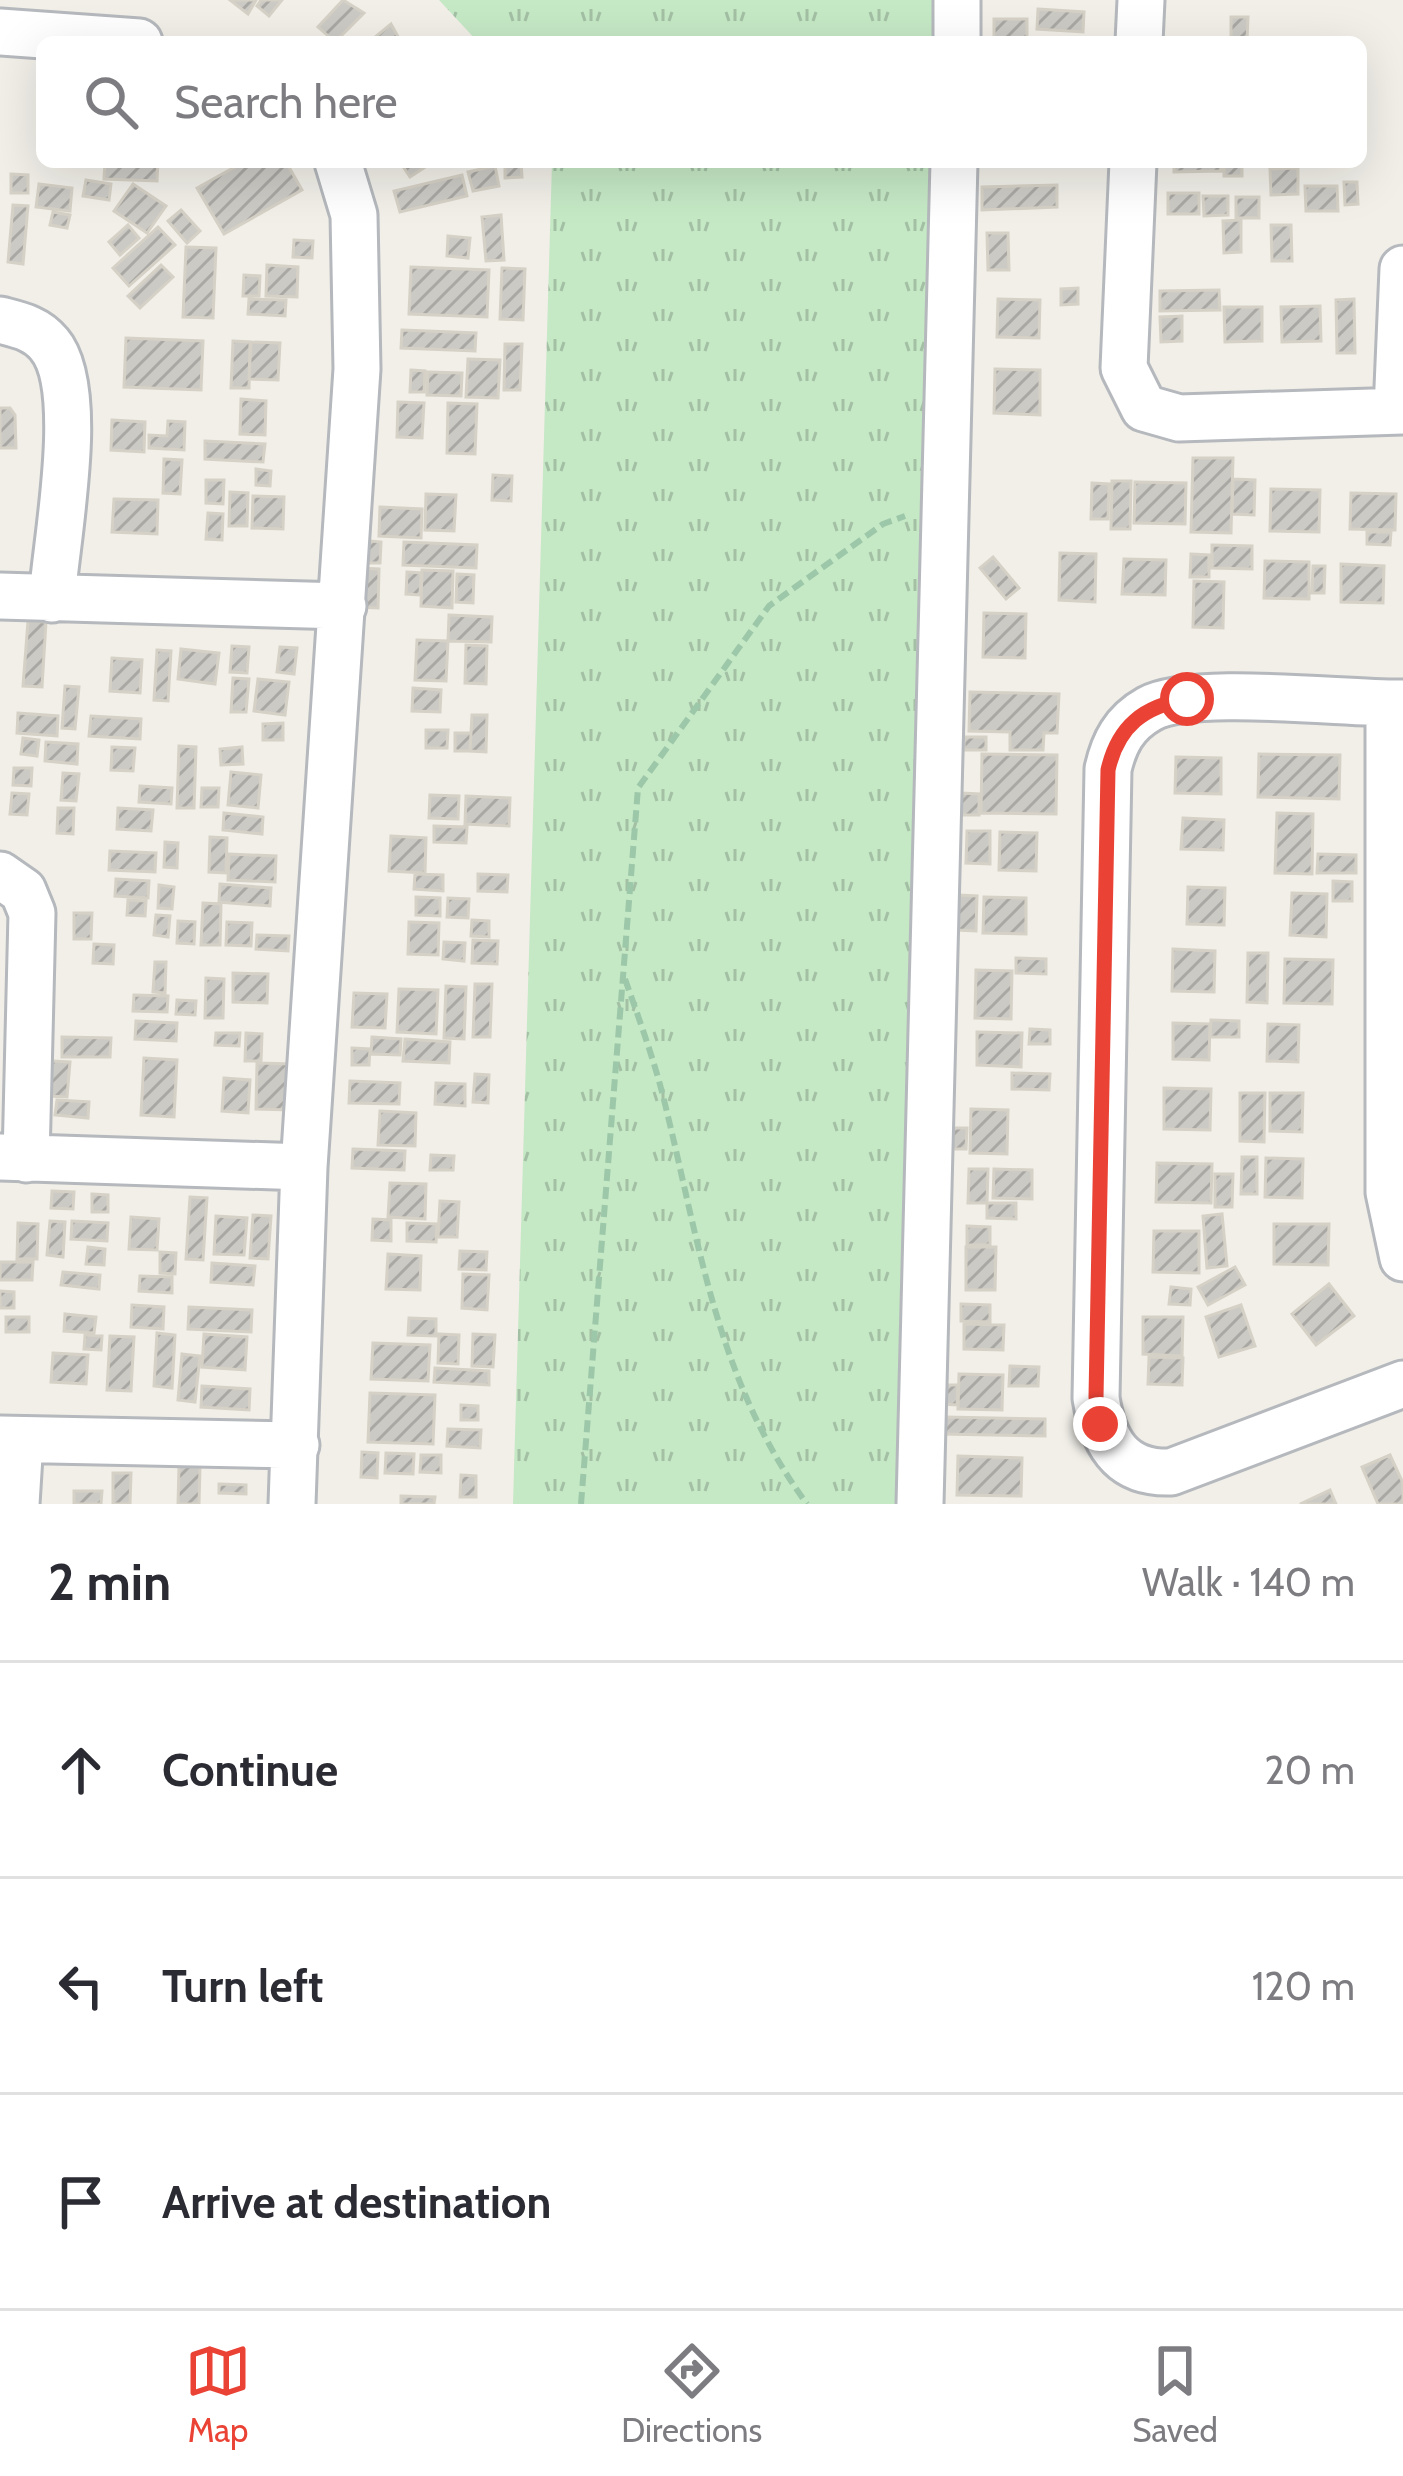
<!DOCTYPE html>
<html lang="en">
<head>
<meta charset="utf-8">
<style>
	:root { --surface:#fff; --page:#f7f7f7; --text:#2b2b33; --muted:#7c7c81; --line:#e1e1e2; --accent:#ea4335 }
	body { margin:0; font-family:Cabin,sans-serif; background:var(--page); color:var(--text) }
	.stop { position:absolute; width:36px; height:36px; margin:-27px; border:9px solid #ea4335; border-radius:50%; background:#fff }
	.stop.end { background:#ea4335; border-color:#fff; box-shadow:0 3px 12px #0008 }
	.list { margin:0; padding:0; list-style:none }
	h2 { display:flex; justify-content:space-between; align-items:center; height:156px; margin:0; padding:0 48px; font-size:51px }
	h2 small { font-size:39px; font-weight:400; color:var(--muted) }
	.list li { display:grid; grid-template-columns:78px 1fr auto; gap:36px; align-items:center; box-sizing:border-box; height:216px; padding:0 48px; border-top:3px solid var(--line) }
	.list b { display:block; font-size:45px; white-space:nowrap }
	.list em { font-size:39px; font-style:normal; color:var(--muted) }
	.icon { flex:none; width:66px; height:66px; fill:none; stroke:currentColor; stroke-width:2; stroke-linecap:round; stroke-linejoin:round }
	.map { position:relative; flex:none; width:1403px; height:1504px; overflow:hidden }
	.search { position:absolute; background:var(--surface); box-shadow:0 12px 48px #0002; left:36px; right:36px; top:36px; height:132px; display:flex; align-items:center; gap:30px; box-sizing:border-box; padding:0 42px; border-radius:18px; color:var(--muted); font-size:45px }
	.sheet { height:804px; background:var(--surface) }
	nav { display:flex; justify-content:space-around; align-items:center; box-sizing:border-box; height:168px; border-top:3px solid var(--line); background:var(--surface); font-size:33px; color:var(--muted) }
	nav a { display:grid; justify-items:center; gap:6px }
	nav .on { color:var(--accent) }
	.map>svg:first-child { display:block }
</style>
</head>
<body>
<div class="map">
<svg width="1403" height="1504" viewBox="0 0 1403 1504">
	<defs>
		<pattern id="grass-tufts" width="24" height="20" patternUnits="userSpaceOnUse" patternTransform="scale(3)"><rect width="24" height="20" fill="#c5e8c5"/><path d="M3 7l-1-3M5 7V3M7 7l1-3M15 17l-1-3M17 17v-4M19 17l1-3" fill="none" stroke="#a3c0a4"/></pattern>
		<pattern id="building-hatch" width="6" height="6" patternUnits="userSpaceOnUse" patternTransform="scale(3)"><rect width="6" height="6" fill="#cccac5"/><path d="M-1 1l2-2M0 6l6-6M5 7l2-2" fill="none" stroke="#a9a8a4"/></pattern>
	</defs>
	<rect width="100%" height="100%" fill="#f1efe8"/>
	<path fill="url(#grass-tufts)" d="M439,0H940L939,42H478Z
		M552,162H937L917,1504H513Z"/>
	<path fill="url(#building-hatch)" stroke="#d6d1c6" stroke-width="3" d="M230,0H256L248,14Z
		M261,0H282L269,16L257,6Z
		M343,0L364,13L335,42L318,27Z
		M1038,9L1084,12L1083,32L1037,29Z
		M1231,17H1248L1247,42H1231Z
		M994,19H1027V42H994Z
		M391,24L401,42H369Z
		M105,162H158L157,181L104,179Z
		M244,162H286L302,190L224,234L197,188Z
		M400,162H433L410,177Z
		M505,162H521L522,177L505,178Z
		M1174,162H1221V171L1174,172Z
		M1224,162H1242V176H1224Z
		M495,166L499,186L473,191L468,172Z
		M1298,168V194L1271,195L1270,169Z
		M11,174L28,175V193H11Z
		M462,175L467,196L400,212L394,191Z
		M86,180L111,184L109,200L83,196Z
		M1344,182H1357L1358,204L1345,205Z
		M39,184L72,188L70,211L36,207Z
		M133,184L166,206L147,233L114,211Z
		M1057,185V207L982,210V187Z
		M1305,186H1337L1338,211H1306Z
		M1168,193H1199V214H1168Z
		M1203,196H1228V215L1204,216Z
		M1236,197H1259V218H1236Z
		M13,205L28,206L23,264L8,262Z
		M181,210L200,231L187,243L168,221Z
		M53,212L70,215L67,228L50,225Z
		M501,215L504,260L486,261L482,217Z
		M1241,220V252L1224,253L1223,221Z
		M128,225L139,238L120,255L109,242Z
		M1271,225H1291L1292,261H1272Z
		M158,227L175,245L129,286L113,268Z
		M987,233H1008L1009,270H988Z
		M448,236L470,238L468,258L447,256Z
		M294,240L313,241L312,258L293,257Z
		M186,247L216,248L213,318L183,317Z
		M161,265L173,277L140,308L128,296Z
		M267,265L298,267L297,297L266,296Z
		M411,267L489,270L487,317L409,314Z
		M502,268L525,269L523,320L500,319Z
		M244,275L260,276L259,296H243Z
		M1078,288V304L1061,305V289Z
		M1219,290L1220,310L1160,311V291Z
		M249,299L286,300L285,316L248,314Z
		M998,299L1040,300L1039,338L997,337Z
		M1354,299L1355,353H1337L1336,300Z
		M1320,306L1321,341L1282,342L1281,307Z
		M1224,307H1262V341L1225,342Z
		M1182,316V341L1161,342L1160,317Z
		M402,330L476,333L475,351L401,348Z
		M126,338L203,341L201,390L124,387Z
		M233,341L250,342L249,388H231Z
		M251,342L280,343L278,380L249,379Z
		M505,344H522L520,390H504Z
		M468,359L500,360L498,398L466,397Z
		M995,369L1040,370V415L994,413Z
		M411,370L425,371L424,392H410Z
		M428,372L462,373L461,396L427,395Z
		M241,399L266,401L265,435L240,434Z
		M398,402L424,403L422,438L397,437Z
		M448,403L477,404L475,454L447,453Z
		M0,408H10L15,415L16,448H0Z
		M112,420L145,422L144,452L111,450Z
		M168,421L185,422L184,450L149,448V435L167,436Z
		M205,441L265,444L263,462L205,459Z
		M1193,458H1233L1231,533L1191,532Z
		M164,459L182,460L180,494L163,493Z
		M256,469L271,471L270,486L256,485Z
		M493,475L512,476L511,501L492,500Z
		M1233,479L1255,480L1254,515L1232,514Z
		M206,480H224L223,504L206,503Z
		M1112,481H1131L1130,529H1111Z
		M1135,482L1186,483L1185,524L1134,523Z
		M1092,483L1109,484L1108,519H1091Z
		M1271,489L1320,490L1319,532L1270,531Z
		M230,492L248,493L247,526H229Z
		M1351,493L1396,494L1395,530L1350,529Z
		M426,494L456,495L454,531L425,530Z
		M253,496L284,497L283,529L252,528Z
		M114,499L158,500L157,534L112,532Z
		M380,507L422,509L421,538L379,536Z
		M208,513L223,514L222,540L206,539Z
		M1367,532H1391L1390,545L1367,544Z
		M361,540L381,542L380,563H360Z
		M404,542L477,545L476,568L403,565Z
		M1212,545L1252,546V569L1212,568Z
		M1060,553L1096,554L1095,602L1059,600Z
		M1191,554L1209,555V577H1190Z
		M993,557L1019,588L1006,599L980,568Z
		M1124,559L1166,560L1165,595L1122,594Z
		M1265,561L1309,562V599L1264,598Z
		M1341,564L1384,566L1383,603L1341,602Z
		M1313,566H1325L1324,593H1312Z
		M356,568L379,569L378,608L355,607Z
		M422,570L453,571L452,608L421,606Z
		M407,572L421,573L420,595L406,594Z
		M457,574L474,575L473,603L456,602Z
		M1194,581L1224,582L1223,628L1193,627Z
		M984,613L1026,614L1025,658L983,657Z
		M449,615L492,617L491,642L448,641Z
		M28,621L46,622L42,687L23,686Z
		M417,640L448,641L446,681L415,680Z
		M466,645L487,646L486,684L465,683Z
		M232,646L249,647L247,673L230,672Z
		M280,647L297,648L294,674L277,672Z
		M181,649L219,653L215,684L178,679Z
		M157,650L171,651L168,701L154,700Z
		M112,658L142,660L140,693L110,691Z
		M233,678L249,679L246,712H231Z
		M258,679L289,682L285,715L254,711Z
		M65,686L79,687L75,729L62,728Z
		M413,688L441,690L440,712L412,711Z
		M970,692L1059,694L1057,733H1044L1043,750H1010V732L969,731Z
		M18,713L58,716L57,736L17,733Z
		M472,715H487L486,752L470,751Z
		M91,716L141,719L140,739L89,736Z
		M283,723V740H263V724Z
		M426,730H448L447,748H426Z
		M455,733H471L470,751H455Z
		M964,737H986V750H964Z
		M23,738L39,740L37,756L21,754Z
		M46,742L78,744L77,764L45,761Z
		M179,746L196,747L194,808H177Z
		M112,747L135,748L133,771L111,770Z
		M242,747L243,764L221,765L220,749Z
		M982,754L1057,755L1056,814L981,813Z
		M1259,754L1340,755L1339,799L1258,797Z
		M1176,757L1221,758V794L1175,793Z
		M14,768H32L31,786L13,785Z
		M231,772L261,775L258,808L228,805Z
		M63,773L79,774L76,801L61,800Z
		M140,786L172,788L171,804L139,802Z
		M202,788H219L218,807H201Z
		M12,793L29,794L27,815L10,814Z
		M961,793L979,794V815H961Z
		M430,795L459,796L458,819L429,818Z
		M466,796L510,798L509,826L465,824Z
		M58,808H74L73,834L57,833Z
		M118,808L153,810L151,831L117,829Z
		M224,813L263,817L262,834L223,830Z
		M1277,813L1313,814L1312,874L1275,873Z
		M1183,818L1224,820L1223,850L1181,849Z
		M434,826L467,827L466,843L434,842Z
		M967,831H990V864L966,863Z
		M1000,832L1037,833L1036,871L999,870Z
		M391,836L426,838L425,873L389,871Z
		M210,837L227,838L226,873L209,872Z
		M165,842L178,843L177,868L164,867Z
		M110,851L156,853L155,872L109,870Z
		M229,854L276,856L275,882L228,880Z
		M1318,854L1356,855V873H1317Z
		M415,874L443,875V891L414,889Z
		M478,874L508,875L507,892L478,891Z
		M116,879L149,881L148,898L115,896Z
		M1333,881L1352,882V901H1333Z
		M220,884L271,888L270,906L219,902Z
		M159,885L174,887L172,909L158,908Z
		M1188,887L1225,888L1224,925L1187,924Z
		M1292,893L1327,894L1326,937L1290,935Z
		M958,895L977,896L976,931L957,930Z
		M416,897L440,898V916L416,915Z
		M984,897L1026,898V934L983,933Z
		M448,898L469,899L468,918L447,917Z
		M128,900L146,901L145,916L127,915Z
		M203,903L221,904L220,945H201Z
		M74,913H92L91,939H74Z
		M156,915L170,916L168,937L154,935Z
		M472,920L489,921V937L471,936Z
		M178,921L195,922L194,944L177,943Z
		M227,922L252,923L251,946L226,945Z
		M409,922L439,923L438,955L408,954Z
		M257,935L289,936L288,951L256,949Z
		M473,940L498,941L497,964L472,963Z
		M444,942L465,943L464,961L443,959Z
		M94,944L114,945L113,964L93,963Z
		M1173,949L1215,951L1214,992L1172,991Z
		M1248,953H1268L1267,1003L1247,1002Z
		M1016,958L1046,959V974L1016,973Z
		M1285,959L1333,960L1332,1004L1284,1003Z
		M155,962H166L165,993L153,992Z
		M976,970L1012,971L1011,1019L975,1018Z
		M233,973L268,974L267,1003L233,1002Z
		M206,978L224,979L223,1018H205Z
		M475,984H492L490,1037H473Z
		M446,986L466,987L464,1039L444,1038Z
		M399,989L438,990L436,1034L397,1032Z
		M354,993L387,994L385,1028L352,1027Z
		M134,995L168,996L167,1012L133,1011Z
		M177,1000L196,1001L195,1015L176,1014Z
		M1211,1020L1239,1021V1037H1210Z
		M136,1021L177,1023L176,1041L135,1039Z
		M1173,1023L1210,1024L1209,1060L1173,1059Z
		M1268,1024L1299,1025L1298,1062L1267,1061Z
		M1030,1029L1050,1030V1044H1029Z
		M977,1032L1022,1033L1021,1067L977,1065Z
		M216,1033H240L239,1046L215,1045Z
		M246,1033L262,1034L261,1061H245Z
		M62,1037L111,1038L110,1057H62Z
		M372,1037L401,1039L400,1055L371,1054Z
		M405,1039L450,1042L449,1063L403,1061Z
		M352,1048L370,1049L369,1065H352Z
		M144,1058L177,1060L174,1117L141,1115Z
		M52,1061L70,1062L67,1097L49,1096Z
		M257,1063L291,1064L290,1110L256,1109Z
		M1012,1073L1050,1074L1049,1090L1012,1089Z
		M475,1074L489,1075L488,1103L473,1102Z
		M224,1078L250,1080L248,1113L222,1111Z
		M350,1081L400,1083L399,1104L349,1103Z
		M436,1083L465,1084V1106L435,1104Z
		M1164,1088L1211,1089L1210,1130L1164,1129Z
		M1240,1093H1265L1264,1142L1240,1141Z
		M1270,1093H1303L1302,1132L1270,1131Z
		M57,1100L89,1102L88,1118L55,1115Z
		M971,1109L1008,1110L1007,1154L970,1153Z
		M380,1111L416,1113L415,1146L378,1145Z
		M946,1128H967L966,1149H945Z
		M353,1149L405,1151L404,1170L352,1168Z
		M431,1155L454,1156L453,1170H430Z
		M1242,1157H1257V1194H1241Z
		M1266,1158L1303,1159L1302,1198L1265,1197Z
		M1157,1163L1212,1164L1211,1203L1156,1202Z
		M969,1169H988L987,1203H968Z
		M994,1169L1032,1170V1199L993,1198Z
		M1215,1174H1233L1232,1207H1215Z
		M390,1183L426,1184L425,1219L388,1217Z
		M52,1191L74,1192L73,1209L51,1208Z
		M92,1194L108,1195V1212H92Z
		M190,1197L207,1198L203,1260L186,1259Z
		M440,1201L459,1202L457,1237H438Z
		M987,1203H1016V1219L987,1218Z
		M1222,1214L1227,1266L1207,1268L1203,1216Z
		M253,1215L271,1216L268,1259L250,1258Z
		M216,1216L247,1218L244,1255L214,1254Z
		M131,1217L159,1219L157,1250L129,1249Z
		M373,1219L391,1220V1241L372,1240Z
		M50,1221L65,1222L63,1257L47,1255Z
		M72,1221L108,1223L107,1241L71,1239Z
		M18,1223L38,1224L37,1259H17Z
		M407,1223L437,1224L436,1242L407,1241Z
		M1274,1224H1329L1328,1265L1274,1264Z
		M967,1226L990,1227V1245H967Z
		M1154,1231H1199V1273L1153,1272Z
		M88,1247L105,1249L104,1265L86,1264Z
		M966,1247H996L995,1290H966Z
		M460,1251L487,1252L486,1270L459,1269Z
		M160,1252L176,1253L175,1274L160,1273Z
		M388,1254L421,1256L420,1290L386,1289Z
		M0,1262H33L32,1280H0Z
		M212,1263L255,1266L253,1285L211,1282Z
		M1235,1267L1245,1285L1208,1305L1198,1287Z
		M63,1272L100,1275L99,1289L61,1285Z
		M463,1274L489,1275L487,1310L462,1308Z
		M140,1276L172,1277V1293L139,1291Z
		M1329,1284L1354,1316L1316,1345L1292,1314Z
		M1171,1287L1191,1289L1190,1305L1169,1304Z
		M0,1291L14,1292V1308H0Z
		M961,1304L990,1305V1322L961,1321Z
		M132,1305L164,1307L163,1329L131,1327Z
		M1241,1305L1255,1346L1219,1357L1206,1317Z
		M189,1307L252,1310L251,1332L188,1329Z
		M65,1314L96,1317L94,1333L64,1331Z
		M6,1317H29V1332H6Z
		M1143,1317H1183L1182,1356L1143,1354Z
		M409,1318L436,1319V1336L408,1335Z
		M964,1324L1004,1325L1003,1350L964,1349Z
		M157,1333L175,1335L172,1388L154,1386Z
		M204,1334L247,1337L245,1370L202,1367Z
		M439,1334L459,1335L458,1364L438,1363Z
		M473,1334L495,1335L493,1367L472,1366Z
		M85,1335L102,1336L101,1350L84,1349Z
		M110,1336L134,1337L131,1391L107,1390Z
		M373,1343L430,1345L428,1381L371,1379Z
		M53,1353L88,1355L86,1384L51,1382Z
		M182,1354L200,1356L195,1402L178,1400Z
		M1149,1357L1183,1358L1182,1385L1148,1384Z
		M1010,1366L1039,1367L1038,1386H1009Z
		M435,1368L489,1371V1385L434,1382Z
		M959,1374L1003,1375L1002,1410L958,1409Z
		M940,1385H958L957,1405L940,1404Z
		M202,1386L250,1389L249,1410L201,1407Z
		M370,1393L435,1395L433,1444L368,1442Z
		M461,1405L478,1406V1420H461Z
		M944,1417L1045,1419V1436L943,1434Z
		M448,1429L481,1430L480,1448L447,1446Z
		M362,1452L378,1453L377,1478L361,1477Z
		M386,1453L414,1454L413,1474L385,1473Z
		M421,1455H441V1473L420,1472Z
		M1390,1455L1403,1483V1504H1378L1362,1467Z
		M958,1456L1022,1458L1021,1496L957,1495Z
		M179,1466L200,1467L199,1504H178Z
		M113,1473H131L130,1504H113Z
		M461,1475L476,1476V1497H460Z
		M219,1484L246,1485V1494L219,1493Z
		M1330,1490L1336,1504H1300Z
		M74,1491H102L101,1504H74Z
		M401,1496L435,1497L434,1504H401Z"/>
	<g fill="none" stroke-linecap="round" stroke-linejoin="round">
		<g stroke="#b5b8bc" stroke-width="51">
			<path id="minor" d="M0,32L139,42
				M957,42V0
				M1139,42L1141,0
				M1133,162L1124,368L1144,408L1179,418L1403,411
				M0,320C19,325 36,328 49,344C87,388 56,540 52,599
				M1397,411L1403,269
				M0,596L343,606
				M1389,703V1192L1403,1258
				M1403,703C1345,704 1193,685 1149,709C1124,723 1114,743 1108,769L1096,1398C1103,1442 1121,1474 1171,1472L1403,1384
				M0,875L23,891L32,913L26,1159
				M0,1157L304,1167
				M0,1439L296,1445
				M16,1504L20,1440
				M292,1504L304,1167L357,369L354,215L338,162
				M920,1504L954,162"/>
		</g>
		<path stroke="#9cc7a9" stroke-width="6" stroke-dasharray="12 6" stroke-linecap="butt" d="M625,979C638,1016 652,1054 662,1092C699,1238 715,1379 807,1504
			M581,1504L638,788L769,606L883,524L905,516"/>
		<use href="#minor" stroke="#fff" stroke-width="45"/>
	</g>
	<g fill="none" stroke-linecap="round" stroke-linejoin="round">
		<path stroke="#ea4335" stroke-width="15" d="M1100,1424L1096,1397L1108,770C1118,726 1144,706 1187,699"/>
	</g>
</svg>
<div class="stop" style="left:1187px;top:699px"></div>
<div class="stop end" style="left:1100px;top:1424px"></div>
<div class="search"><svg class="icon" aria-label="search" viewBox="0 0 24 24"><circle cx="10" cy="10" r="6"/><path d="M15 15l6 6"/></svg>Search here</div>
</div>
<section class="sheet">
<h2>2 min<small>Walk · 140 m</small></h2>
<ul class="list">
<li><svg class="icon" aria-label="ahead" viewBox="0 0 24 24"><path d="M12 20V5M6 11l6-6 6 6"/></svg><div><b>Continue</b></div><em>20 m</em></li>
<li><svg class="icon" aria-label="left" viewBox="0 0 24 24"><path d="M17 20v-9H6M10 6l-5 5 5 5"/></svg><div><b>Turn left</b></div><em>120 m</em></li>
<li><svg class="icon" aria-label="arrive" viewBox="0 0 24 24"><path d="M6 21V4h12l-3 4 3 4H6"/></svg><div><b>Arrive at destination</b></div></li>
</ul>
</section>
<nav>
<a class="on"><svg class="icon" aria-label="map" viewBox="0 0 24 24"><path d="M3 6l6-2 6 2 6-2v14l-6 2-6-2-6 2zM9 4v14M15 6v14"/></svg>Map</a>
<a><svg class="icon" aria-label="directions" viewBox="0 0 24 24"><path d="M12 3l9 9-9 9-9-9zM9 14v-3h6M13 9l2 2-2 2"/></svg>Directions</a>
<a><svg class="icon" aria-label="saved" viewBox="0 0 24 24"><path d="M7 4h10v16l-5-4-5 4z"/></svg>Saved</a>
</nav>
</body>
</html>
